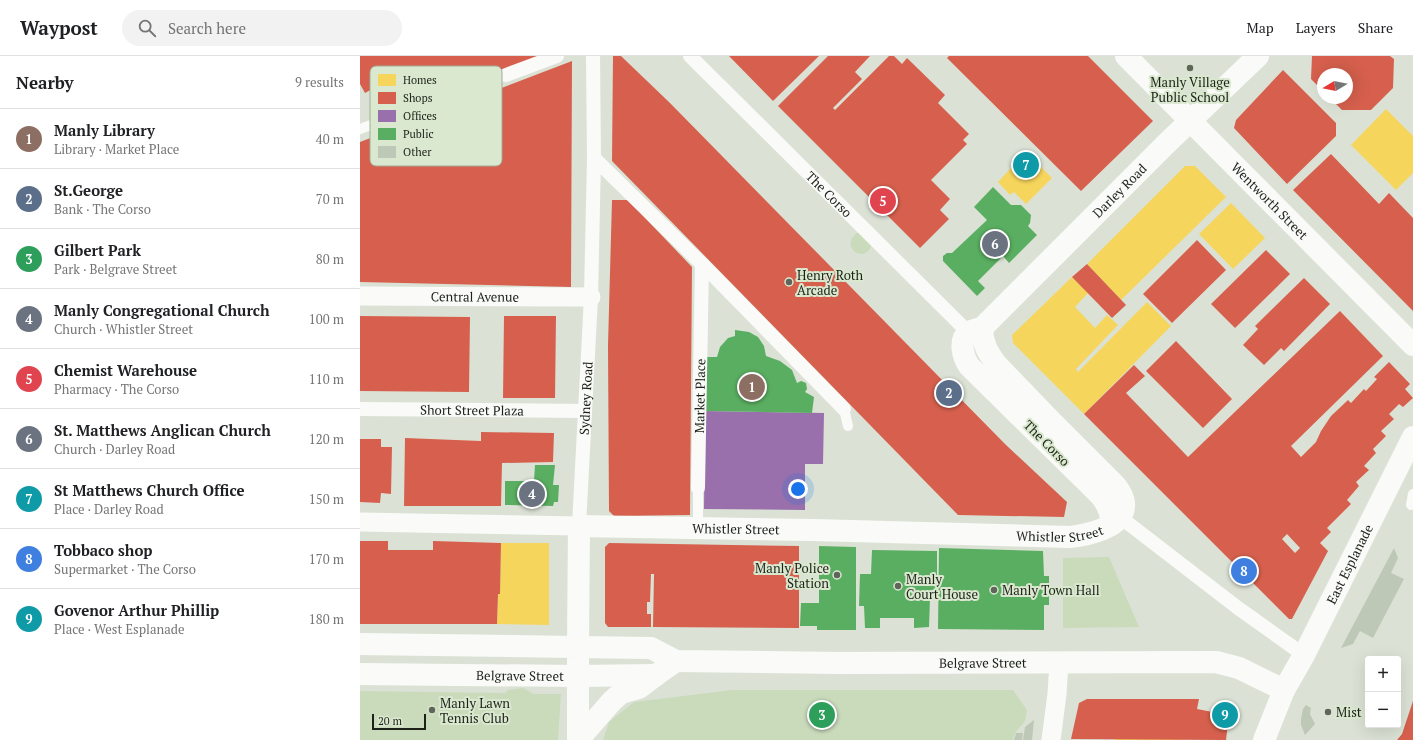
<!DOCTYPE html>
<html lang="en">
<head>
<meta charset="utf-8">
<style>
	:root { --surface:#fff; --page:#f2f2f2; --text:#202124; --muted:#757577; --line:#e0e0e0; --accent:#1a73e8 }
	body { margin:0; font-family:"PT Serif",serif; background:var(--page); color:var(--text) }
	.controls { position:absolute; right:12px; bottom:12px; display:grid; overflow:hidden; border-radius:4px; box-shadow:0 4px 16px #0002 }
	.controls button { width:36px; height:36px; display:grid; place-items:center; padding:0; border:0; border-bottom:1px solid var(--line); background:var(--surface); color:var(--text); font:20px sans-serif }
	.compass { position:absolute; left:957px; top:12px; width:36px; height:36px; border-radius:50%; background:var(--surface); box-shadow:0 4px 16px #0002; rotate:260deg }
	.scale { position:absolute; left:12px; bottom:10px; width:54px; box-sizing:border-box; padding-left:4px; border:2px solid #1d2219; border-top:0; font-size:11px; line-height:14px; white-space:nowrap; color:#1d2219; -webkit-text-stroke:3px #dae8cf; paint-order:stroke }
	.you { position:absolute; left:438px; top:433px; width:14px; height:14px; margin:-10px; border:3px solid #fff; border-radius:50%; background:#1a73e8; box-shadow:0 0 0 6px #1a73e833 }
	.badge { display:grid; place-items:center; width:26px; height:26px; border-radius:50%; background:var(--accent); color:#fff; font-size:13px; font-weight:700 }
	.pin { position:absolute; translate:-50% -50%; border:2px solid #fff; box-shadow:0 1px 4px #0006 }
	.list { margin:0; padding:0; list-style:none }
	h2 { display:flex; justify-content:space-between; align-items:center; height:52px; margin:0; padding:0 16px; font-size:17px }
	h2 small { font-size:13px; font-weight:400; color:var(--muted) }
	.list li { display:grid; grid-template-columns:26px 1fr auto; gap:12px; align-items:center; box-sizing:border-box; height:60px; padding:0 16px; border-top:1px solid var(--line) }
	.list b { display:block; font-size:15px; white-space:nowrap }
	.list p { margin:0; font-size:13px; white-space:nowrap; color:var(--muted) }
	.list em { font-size:13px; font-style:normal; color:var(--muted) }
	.icon { flex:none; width:22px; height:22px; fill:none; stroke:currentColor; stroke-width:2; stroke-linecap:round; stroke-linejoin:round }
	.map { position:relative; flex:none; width:1053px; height:684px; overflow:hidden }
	header { display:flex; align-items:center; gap:24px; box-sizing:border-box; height:56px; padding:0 20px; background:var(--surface); border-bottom:1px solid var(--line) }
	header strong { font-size:19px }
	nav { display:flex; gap:22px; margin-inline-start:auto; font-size:14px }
	.search { width:280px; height:36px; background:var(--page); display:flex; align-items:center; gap:10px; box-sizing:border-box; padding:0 14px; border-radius:22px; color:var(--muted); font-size:15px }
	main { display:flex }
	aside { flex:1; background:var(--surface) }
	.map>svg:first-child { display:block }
</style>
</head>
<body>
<header>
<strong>Waypost</strong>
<div class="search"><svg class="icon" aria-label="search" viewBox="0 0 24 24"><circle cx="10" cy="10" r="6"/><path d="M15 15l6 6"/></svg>Search here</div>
<nav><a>Map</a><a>Layers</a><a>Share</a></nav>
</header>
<main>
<aside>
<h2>Nearby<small>9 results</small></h2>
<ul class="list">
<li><span class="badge" style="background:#8d6e63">1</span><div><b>Manly Library</b><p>Library · Market Place</p></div><em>40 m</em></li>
<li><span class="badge" style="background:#5c6f8a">2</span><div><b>St.George</b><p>Bank · The Corso</p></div><em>70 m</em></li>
<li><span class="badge" style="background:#2e9e5b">3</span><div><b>Gilbert Park</b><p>Park · Belgrave Street</p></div><em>80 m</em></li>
<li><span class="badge" style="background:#6b7280">4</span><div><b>Manly Congregational Church</b><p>Church · Whistler Street</p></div><em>100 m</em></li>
<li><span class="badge" style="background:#e0444e">5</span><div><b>Chemist Warehouse</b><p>Pharmacy · The Corso</p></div><em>110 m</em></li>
<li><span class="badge" style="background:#6b7280">6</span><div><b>St. Matthews Anglican Church</b><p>Church · Darley Road</p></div><em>120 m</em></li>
<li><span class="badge" style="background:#0f9aa8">7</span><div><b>St Matthews Church Office</b><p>Place · Darley Road</p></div><em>150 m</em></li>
<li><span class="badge" style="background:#3f7fe0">8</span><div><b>Tobbaco shop</b><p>Supermarket · The Corso</p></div><em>170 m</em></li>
<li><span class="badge" style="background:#0f9aa8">9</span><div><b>Govenor Arthur Phillip</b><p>Place · West Esplanade</p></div><em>180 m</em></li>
</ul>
</aside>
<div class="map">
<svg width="1053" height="684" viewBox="0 0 1053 684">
	<rect width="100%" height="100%" fill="#dbe2d5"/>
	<path fill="#cadbbc" d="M497,177H500L512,188C506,210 478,191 497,177Z
		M749,501L779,571L703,572V502Z
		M163,632L174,638H201L198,684H0V635L145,637L148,634Z
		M372,634H653L667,654C666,657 666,661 665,664C662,672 655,672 653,684H243L249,666L274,646Z"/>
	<path fill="#f6d55c" d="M1026,53L1053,80V117L1036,134L991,89Z
		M666,96L692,122L666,148L654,136L650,139L638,126Z
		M825,110H835L866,141L761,244L727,208Z
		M871,147L905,182L873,213L839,178Z
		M712,221L728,237L715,251L735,272L747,259L758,269L716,313L718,316L787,246L811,270L724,358L653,287L652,279Z
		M141,487H189V569L137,568L138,538H140Z
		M763,668H768L786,672L793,668H804L813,672L820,681L821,684H755L757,682L760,670Z"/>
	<path fill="#d6604d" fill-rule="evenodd" d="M0,0H179L31,57L16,31L5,37L0,28Z
		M253,0H261L310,47L645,388L707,446L704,461L598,459L252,105Z
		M369,0H459L413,45Z
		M468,0H510L495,16L502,23L473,52L475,54L529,0H534L542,8L547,2L585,39L578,47L609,78L603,84L607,88L571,124L590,143L580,154L589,163L560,192L418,50Z
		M589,0H728L793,65L721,135L587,2Z
		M952,0H1030L1034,3L1033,32L1011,54H982L970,42H987V18H963V35L951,23Z
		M212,5L211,231L0,226V86Z
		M923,14L976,67V80L927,128L874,72L876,64Z
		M971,98L1019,148L1029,137L1053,162V255L933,134Z
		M252,144H268L332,211L330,459L254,460L249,455L248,290Z
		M837,184L866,214L812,267L783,238Z
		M906,194L930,218L875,272L851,248Z
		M727,208L766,249L752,262L712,221Z
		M944,222L970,248L924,295L921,292L904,309L883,289L898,273L895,270Z
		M980,255L1023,300L931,390L941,401L956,386L961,375L971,360L988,344L991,347L1004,333L1006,335L1017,323L1014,321L1029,306L1050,328L1045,333L1053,342L1043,351L1039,348L1029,358L1034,363L1021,375L1026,380L1013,393L1016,397L1004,410L1009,414L996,426L999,430L987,444L991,448L967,472L971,476L960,487L968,495L932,563H929L724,358L774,309L785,320L766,337L828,401ZM927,478L940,492L935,497L922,483Z
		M0,260L110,261L109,336L0,335Z
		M144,260H196L195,342H143Z
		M816,285L872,343L843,372L786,315Z
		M121,376L194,377L193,406L142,407L141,450H44L45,382L121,385Z
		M0,383H21V391H32L31,438L21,437L20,447L0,446Z
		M0,485H28V494H73V485L141,487L140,538H138L137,568H0Z
		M249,487L439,490V572L293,571L294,518H291L290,546H287V558H291V571H248L245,567V491Z
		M727,643H839L837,653L863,658L867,661L868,667L866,684L711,683L719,647Z
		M1053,645V684H1037L1042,678Z"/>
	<path fill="#9970ab" d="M345,355L464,357L463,408H445V454L344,453Z"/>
	<path fill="#5aae61" d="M633,131L651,149H661L671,159L670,167L668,170L677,179L649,207L643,200L618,225L625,232L617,240L583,205V200L587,197H592L627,164L614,151Z
		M375,274L389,276L398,281L404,290L406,300L420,305L432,314L437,327L441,325L446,327L447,333L445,336L454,341L452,357L345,355L347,301H357L360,291L368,282L375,280Z
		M175,409H195L193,429H199L198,446H194L193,450L145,449V425H174Z
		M459,490L496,491V574H457V570H440L441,547H459Z
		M579,492L683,495L684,520H689V549H684V574L578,573Z
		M512,494L577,495V542H570L569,571L554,572V562H520V572H505L504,550H499L500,518H511Z"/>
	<path fill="#bec8b6" d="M1034,492L1038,502L1031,517L1044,523L1013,582L1000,575L993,588L981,592Z
		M946,649L951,652L950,658L955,668L945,679L941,669V663L943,653Z
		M674,664L672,684H663L665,671Z
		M656,677H663L662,684H654Z"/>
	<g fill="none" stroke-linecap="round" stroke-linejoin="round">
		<path stroke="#fafbf9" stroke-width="10" d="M0,73L146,19
			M484,353L488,370
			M1051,449L1053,438
			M338,472V432"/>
		<g stroke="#fafbf9" stroke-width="14">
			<path id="s1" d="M330,0L609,277"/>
			<path d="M146,19L197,0"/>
			<path d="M234,102L342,208L484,353"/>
			<path id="s2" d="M0,353L225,355"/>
			<path id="s3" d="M338,432L342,208"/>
			<path d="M760,461L878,552L944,599"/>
			<path id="s4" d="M219,470L231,241L234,102L233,0"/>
		</g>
		<g stroke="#fafbf9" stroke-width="19">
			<path id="s5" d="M0,240L231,241"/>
			<path d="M0,466L219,470"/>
			<path d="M691,684L697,638L699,606"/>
		</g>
		<g stroke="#fafbf9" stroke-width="22">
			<path id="s6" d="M766,0L1053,289"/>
			<path id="s7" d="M751,469C752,458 748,449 741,440L609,310C603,301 598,284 609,276C613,274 618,273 622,272L807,87L898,0"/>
			<path id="s8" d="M218,591L219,470L453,474L710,481C727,479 763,472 764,450C765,443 760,436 756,430L691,365L637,309C628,297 622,287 622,272"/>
			<path id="s9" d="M924,634L944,599L1053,381"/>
		</g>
		<g stroke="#fafbf9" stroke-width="22">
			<path id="s10" d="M218,591L291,592L316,605L479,607L856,606L879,612L924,634L904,684"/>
			<path d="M218,620L296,619"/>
			<path d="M218,684L252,645L261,637L279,632L296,619L316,605"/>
		</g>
		<g stroke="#fafbf9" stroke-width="22">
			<path d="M0,588L218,591V684"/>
			<path id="s11" d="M0,618L218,620"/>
		</g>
	</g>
	<g fill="#60655b" stroke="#dae8cf" stroke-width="1.5">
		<circle cx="830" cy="12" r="4"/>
		<circle cx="429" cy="226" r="4"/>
		<circle cx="477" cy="519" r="4"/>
		<circle cx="538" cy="530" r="4"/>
		<circle cx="634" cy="534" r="4"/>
		<circle cx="72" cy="654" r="4"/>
		<circle cx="968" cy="656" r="4"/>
	</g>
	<g text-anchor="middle" stroke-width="4" stroke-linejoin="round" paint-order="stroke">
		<g font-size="13" fill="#1d2219" stroke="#dae8cf" text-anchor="start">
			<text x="830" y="31" text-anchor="middle">Manly Village<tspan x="830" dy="15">Public School</tspan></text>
			<text x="437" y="224">Henry Roth<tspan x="437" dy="15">Arcade</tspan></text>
			<text x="469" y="517" text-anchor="end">Manly Police<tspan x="469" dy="15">Station</tspan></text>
			<text x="546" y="528">Manly<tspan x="546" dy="15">Court House</tspan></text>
			<text x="642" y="539">Manly Town Hall</text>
			<text x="80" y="652">Manly Lawn<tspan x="80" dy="15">Tennis Club</tspan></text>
			<text x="976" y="661">Mist</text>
		</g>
		<g font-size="13" fill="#1d2219" stroke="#dae8cf">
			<text dy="5" stroke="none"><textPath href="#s7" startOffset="462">Darley Road</textPath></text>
			<text dy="5" stroke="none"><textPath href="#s1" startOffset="196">The Corso</textPath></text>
			<text dy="5" stroke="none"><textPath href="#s6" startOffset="204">Wentworth Street</textPath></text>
			<text dy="5" stroke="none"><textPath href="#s5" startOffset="115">Central Avenue</textPath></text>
			<text dy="5" stroke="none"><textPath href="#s3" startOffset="92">Market Place</textPath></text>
			<text dy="5" stroke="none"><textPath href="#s4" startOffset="128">Sydney Road</textPath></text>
			<text dy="5" stroke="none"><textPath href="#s2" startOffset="112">Short Street Plaza</textPath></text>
			<text transform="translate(687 387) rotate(45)" y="5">The Corso</text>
			<text dy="5" stroke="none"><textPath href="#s8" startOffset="278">Whistler Street</textPath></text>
			<text dy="5" stroke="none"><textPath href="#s8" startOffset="602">Whistler Street</textPath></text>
			<text dy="5" stroke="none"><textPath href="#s9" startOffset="142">East Esplanade</textPath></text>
			<text dy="5" stroke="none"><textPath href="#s10" startOffset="408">Belgrave Street</textPath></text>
			<text dy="5" stroke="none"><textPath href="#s11" startOffset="160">Belgrave Street</textPath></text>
		</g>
	</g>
	<rect x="10" y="10" width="132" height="100" rx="6" fill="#dae8cf" stroke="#a1ad98" stroke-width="1"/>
	<rect x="18" y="18" width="18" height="12" fill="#f6d55c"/>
	<rect x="18" y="36" width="18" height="12" fill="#d6604d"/>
	<rect x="18" y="54" width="18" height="12" fill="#9970ab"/>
	<rect x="18" y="72" width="18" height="12" fill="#5aae61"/>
	<rect x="18" y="90" width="18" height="12" fill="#bec8b6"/>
	<g font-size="11" fill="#1d2219">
		<text x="43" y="28">Homes</text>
		<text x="43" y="46">Shops</text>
		<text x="43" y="64">Offices</text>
		<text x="43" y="82">Public</text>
		<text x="43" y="100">Other</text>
	</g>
</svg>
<div class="controls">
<button>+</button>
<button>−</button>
</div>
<svg class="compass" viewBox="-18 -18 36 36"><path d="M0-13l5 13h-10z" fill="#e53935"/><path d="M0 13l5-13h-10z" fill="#757577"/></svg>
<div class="scale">20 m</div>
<div class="you"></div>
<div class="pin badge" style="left:392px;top:331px;background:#8d6e63">1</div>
<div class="pin badge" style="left:589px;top:337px;background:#5c6f8a">2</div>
<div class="pin badge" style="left:462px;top:659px;background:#2e9e5b">3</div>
<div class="pin badge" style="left:172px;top:438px;background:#6b7280">4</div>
<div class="pin badge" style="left:523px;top:145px;background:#e0444e">5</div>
<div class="pin badge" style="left:635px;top:188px;background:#6b7280">6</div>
<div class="pin badge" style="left:666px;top:109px;background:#0f9aa8">7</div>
<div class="pin badge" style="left:884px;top:515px;background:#3f7fe0">8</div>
<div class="pin badge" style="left:865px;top:659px;background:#0f9aa8">9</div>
</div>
</main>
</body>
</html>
